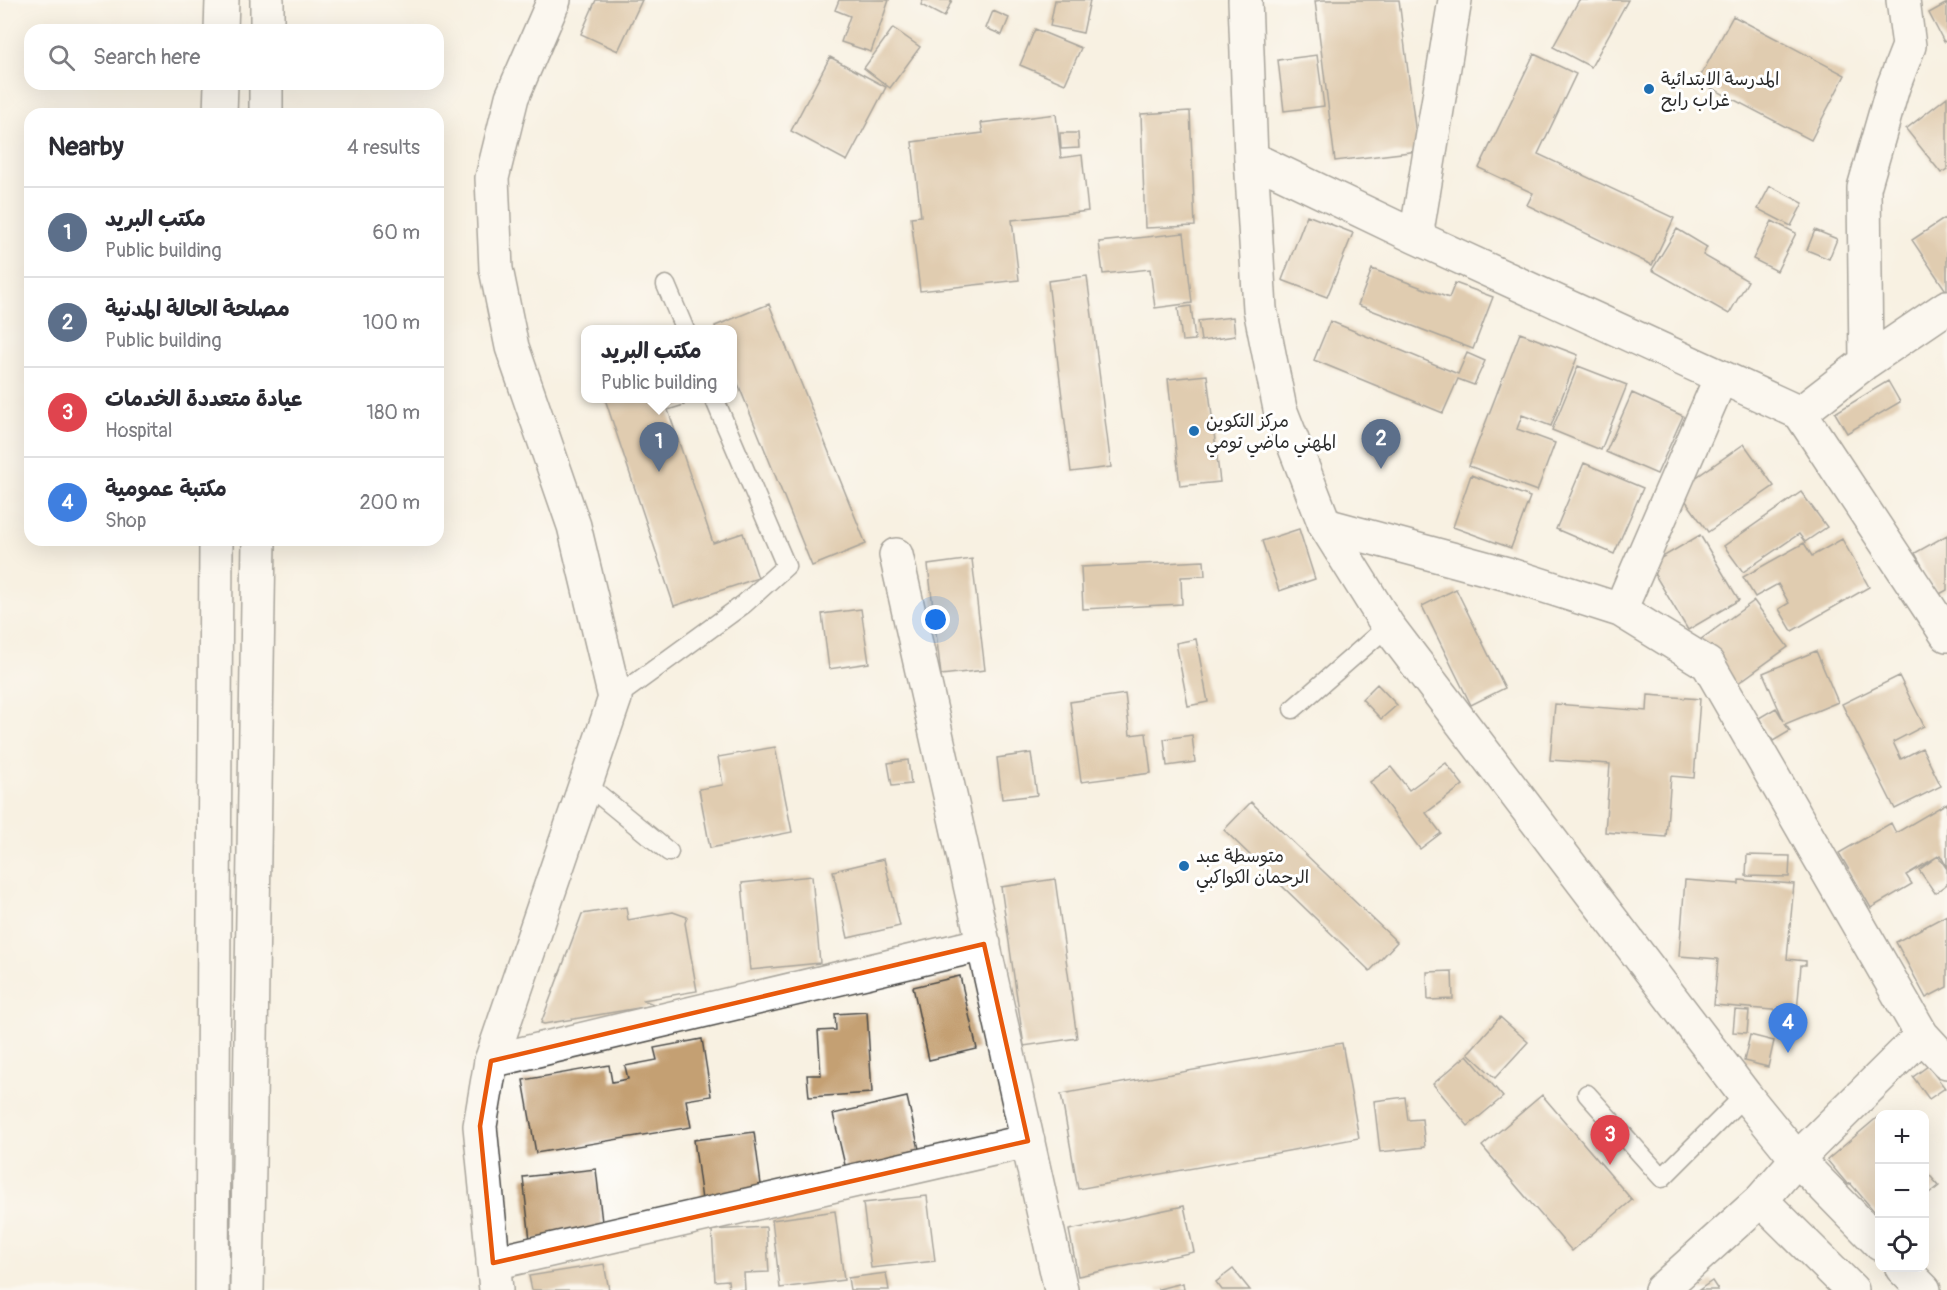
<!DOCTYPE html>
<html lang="en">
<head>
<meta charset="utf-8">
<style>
	:root { --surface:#fff; --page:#f7f7f7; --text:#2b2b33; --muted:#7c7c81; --line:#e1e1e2; --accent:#1f6fb2 }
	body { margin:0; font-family:Pangolin,"Playpen Sans Arabic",sans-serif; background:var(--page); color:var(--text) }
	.controls { position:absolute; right:18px; bottom:18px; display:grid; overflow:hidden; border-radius:12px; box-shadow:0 6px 24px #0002 }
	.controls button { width:54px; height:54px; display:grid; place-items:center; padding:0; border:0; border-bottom:2px solid var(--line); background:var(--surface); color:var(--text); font:30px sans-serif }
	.you { position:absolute; left:936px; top:620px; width:21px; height:21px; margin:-15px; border:4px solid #fff; border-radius:50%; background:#1a73e8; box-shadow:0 0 0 9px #1a73e833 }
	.badge { display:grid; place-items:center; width:39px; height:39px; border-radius:50%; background:var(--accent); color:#fff; font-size:20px; font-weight:700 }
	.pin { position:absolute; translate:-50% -50px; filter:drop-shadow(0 2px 3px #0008) }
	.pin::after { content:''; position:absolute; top:32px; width:21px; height:18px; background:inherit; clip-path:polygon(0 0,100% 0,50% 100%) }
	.popup { position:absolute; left:581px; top:325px; width:156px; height:78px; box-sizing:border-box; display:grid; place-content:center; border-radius:12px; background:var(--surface); filter:drop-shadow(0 2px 4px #0005); font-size:20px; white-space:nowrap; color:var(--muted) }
	.popup b { font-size:22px; color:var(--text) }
	.popup::after { content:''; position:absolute; left:50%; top:100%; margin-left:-12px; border:12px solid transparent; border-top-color:var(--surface) }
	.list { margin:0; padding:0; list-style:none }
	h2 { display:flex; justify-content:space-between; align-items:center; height:78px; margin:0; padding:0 24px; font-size:26px }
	h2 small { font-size:20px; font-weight:400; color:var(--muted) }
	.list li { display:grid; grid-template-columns:39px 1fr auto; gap:18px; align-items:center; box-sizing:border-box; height:90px; padding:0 24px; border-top:2px solid var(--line) }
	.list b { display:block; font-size:22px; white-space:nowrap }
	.list p { margin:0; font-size:20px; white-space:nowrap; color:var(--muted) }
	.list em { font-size:20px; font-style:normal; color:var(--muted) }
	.icon { flex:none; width:33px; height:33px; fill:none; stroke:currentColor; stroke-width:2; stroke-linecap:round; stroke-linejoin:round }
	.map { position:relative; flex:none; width:1947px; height:1290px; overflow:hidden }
	.search { position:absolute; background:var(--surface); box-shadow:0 6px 24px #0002; left:24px; top:24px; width:420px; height:66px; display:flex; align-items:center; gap:15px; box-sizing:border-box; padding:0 21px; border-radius:18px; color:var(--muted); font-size:22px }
	.panel { position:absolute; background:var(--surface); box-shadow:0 6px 24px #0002; left:24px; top:108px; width:420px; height:438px; border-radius:18px }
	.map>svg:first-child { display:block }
</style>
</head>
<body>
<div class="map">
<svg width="1947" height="1290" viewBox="0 0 1947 1290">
	<rect width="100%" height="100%" fill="#fff"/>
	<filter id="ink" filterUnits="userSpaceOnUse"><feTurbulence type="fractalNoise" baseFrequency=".0167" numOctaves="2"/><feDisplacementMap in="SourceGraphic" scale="12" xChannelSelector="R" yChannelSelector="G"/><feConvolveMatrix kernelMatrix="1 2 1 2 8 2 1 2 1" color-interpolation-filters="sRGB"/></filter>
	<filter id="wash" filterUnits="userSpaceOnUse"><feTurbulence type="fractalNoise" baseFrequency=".008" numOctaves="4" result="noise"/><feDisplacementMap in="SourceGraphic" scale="24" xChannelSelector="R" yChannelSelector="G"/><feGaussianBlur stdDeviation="1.35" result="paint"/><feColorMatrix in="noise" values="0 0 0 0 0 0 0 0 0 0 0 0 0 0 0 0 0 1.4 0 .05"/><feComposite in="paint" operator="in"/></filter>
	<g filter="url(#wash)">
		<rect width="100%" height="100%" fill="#f8f1e2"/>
		<g id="blocks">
			<path fill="#c4a073" d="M596,0H642L618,51L581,34Z
				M839,0H889L871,52L841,42L850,16L835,10Z
				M923,0H952L944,17L921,5Z
				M1055,0H1090L1083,33L1050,26Z
				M1322,0H1399L1418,151L1335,161L1315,1Z
				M1579,0H1628L1591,67L1553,47Z
				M1947,3V40L1944,42L1929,13Z
				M993,11L1009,18L1002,35L986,28Z
				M1733,16L1845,75L1811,140L1698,81Z
				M893,28L920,47L890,88L864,68Z
				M1035,29L1081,48L1065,84L1020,65Z
				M1534,54L1576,74L1538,154L1674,218L1652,265L1527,205L1533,193L1479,168Z
				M1317,55L1324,106L1284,111L1278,60Z
				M830,57L886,87L847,161L791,131Z
				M1947,97V169L1941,173L1906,129Z
				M1190,111L1195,226L1145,228L1141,114Z
				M1056,114L1061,158L1082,155L1088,211L1012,220L1019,280L920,291L911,217L921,216L912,142L983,133L981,123Z
				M1060,133H1078L1079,148L1061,149Z
				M1770,186L1803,203L1791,226L1758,209Z
				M1307,215L1353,233L1327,297L1282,280Z
				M1947,217V292L1912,240Z
				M1772,221L1796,233L1777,271L1753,259Z
				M1677,229L1707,247L1703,255L1748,281L1729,314L1652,270Z
				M1815,230L1837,239L1829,259L1807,250Z
				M1184,233L1192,303L1155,308L1150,269L1103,274L1099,242Z
				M1372,269L1449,298L1455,283L1493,297L1473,349L1358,305Z
				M1087,276L1111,467L1071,472L1048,281Z
				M769,304L866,544L812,566L732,369V330H716L715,326Z
				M1191,306L1195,340L1182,341L1178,308Z
				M1233,317L1235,336L1201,341L1198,321Z
				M1330,321L1458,374L1467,353L1485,361L1474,385L1458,379L1443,413L1314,360Z
				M1520,333L1578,355L1551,426L1522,415L1517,429L1555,443L1537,491L1469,466Z
				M1578,366L1627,385L1601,450L1552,430Z
				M1207,375L1220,482L1180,486L1168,379Z
				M1888,381L1900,402L1847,433L1835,413Z
				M1632,393L1683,416L1657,474L1606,452Z
				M607,398H681L684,405L668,410L713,543L743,533L758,578L674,606L605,399Z
				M1744,444L1774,486L1708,532L1678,490Z
				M1584,463L1643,488L1614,554L1556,529Z
				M1471,475L1530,497L1511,548L1453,527Z
				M1801,492L1827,527L1805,542L1799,534L1743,572L1724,546Z
				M1299,529L1315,579L1279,591L1262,541Z
				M1700,535L1739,600L1688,630L1649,565Z
				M1947,535V590L1938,595L1915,553Z
				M1842,539L1869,587L1792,631L1779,609L1789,603L1778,584L1755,597L1743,577L1804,543L1812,556Z
				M972,559L985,670L941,675L928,565Z
				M1204,561L1205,576L1181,577L1182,604L1083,609L1081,567Z
				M1456,589L1505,688L1471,705L1422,606Z
				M1754,601L1788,647L1734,686L1700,640Z
				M861,609L869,663L829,669L822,614Z
				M1196,639L1208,702L1188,706L1176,643Z
				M1816,651L1838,702L1785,724L1790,731L1773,741L1759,718L1776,708L1784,721L1763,673Z
				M1899,676L1924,726L1893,742L1901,759L1922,748L1941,786L1895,809L1842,704Z
				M1377,684L1397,705L1381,719L1362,699Z
				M1125,694L1130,735L1146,733L1151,773L1081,782L1070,702Z
				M1648,695L1700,699L1694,778L1671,776L1666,837L1605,832L1610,764L1550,760L1555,704L1647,711Z
				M1192,735L1195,762L1167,766L1164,739Z
				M775,747L792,832L710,848L699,789L723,785L718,757Z
				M1031,753L1037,795L1002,799L997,758Z
				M908,760L911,784L892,786L888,763Z
				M1446,763L1463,785L1426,813L1441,833L1420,849L1370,782L1391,767L1409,790Z
				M1251,802L1397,942L1370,971L1224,830Z
				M1947,803V867L1940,855L1906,875L1912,884L1871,908L1839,853L1891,823L1896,833Z
				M1747,855L1790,856L1789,877L1746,876Z
				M1938,856L1947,869V884L1935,893L1919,870Z
				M884,859L900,926L848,938L833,871Z
				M812,876L820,963L750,970L742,883Z
				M1055,879L1077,1038L1024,1046L1001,887Z
				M1685,880L1739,884V880L1794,884L1787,959L1806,961V965H1801L1797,1012L1714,1005L1718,959L1679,956Z
				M626,907L628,920L673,912L687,917L685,923L697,991L643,1000L656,1005L544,1024L541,1023L582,914Z
				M1947,915V987L1926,998L1896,942Z
				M1452,971L1453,999L1428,1000L1427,972Z
				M960,976L977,1049L929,1060L913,987Z
				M1735,1010L1749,1011L1747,1033L1733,1032Z
				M867,1012L872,1093L809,1097L807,1075H821L818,1031L836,1030L835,1014Z
				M1500,1017L1528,1042L1495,1078L1468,1053Z
				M1750,1035L1774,1041L1768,1067L1744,1061Z
				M702,1039L711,1096L686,1100L691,1127L536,1153L523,1080L609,1065L612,1082L628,1079L625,1066L657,1060L654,1048Z
				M1342,1043L1359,1138L1078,1189L1061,1094Z
				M1467,1055L1503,1097L1468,1126L1433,1084Z
				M1928,1066L1945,1088L1929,1099L1913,1077Z
				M1542,1095L1632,1200L1572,1251L1482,1146Z
				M907,1097L922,1162L848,1178L833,1114Z
				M1405,1097L1408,1120L1422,1119L1425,1147L1380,1152L1374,1101Z
				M1880,1115V1218L1850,1183L1848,1185L1827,1160Z
				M754,1132L762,1192L702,1200L694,1140Z
				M596,1169L603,1231L530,1240L523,1177Z
				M1924,1169L1939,1186L1924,1198Z
				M927,1196L935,1261L871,1268L863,1203Z
				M1184,1206L1194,1252L1078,1276L1069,1230Z
				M835,1211L844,1280L780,1288L772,1220Z
				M766,1227L769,1272L744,1273L745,1290H729L728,1280L715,1281L712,1230Z
				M604,1264L609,1290H532L529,1276Z
				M1233,1269L1250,1290H1222L1216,1282Z
				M886,1273L889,1290H850L848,1278Z
				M1712,1281L1718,1290H1699Z
				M1183,1283L1184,1290H1158V1289Z"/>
		</g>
	</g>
	<g filter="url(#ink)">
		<use href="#blocks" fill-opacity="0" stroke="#4a4946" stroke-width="1.5"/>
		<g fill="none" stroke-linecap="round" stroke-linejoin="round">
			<g stroke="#4a4946" stroke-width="21">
				<path id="lane" d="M666,285L685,330
					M615,698L744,604L786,566L714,398
					M1293,709L1388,626
					M586,784L669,852
					M1587,1094L1662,1178L1745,1095"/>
			</g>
			<g stroke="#4a4946" stroke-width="36">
				<path id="street" d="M1251,158L1416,237L1800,413L1947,635
					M1416,237L1455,0
					M1866,362L1864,188L1893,87L1909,46L1903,0
					M1800,413L1866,362L1947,307
					M1325,525L1507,574L1620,610L1708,664L1922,1035L1797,1159
					M896,555L1061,1290
					M1620,610L1721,377
					M1922,1035L1947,1062
					M491,1061L984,944
					M493,1263L1028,1141"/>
			</g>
			<g stroke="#4a4946" stroke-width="36">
				<path id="secondary" d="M1245,0L1251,158L1260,309L1280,409L1325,525L1388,626L1745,1095L1797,1159L1880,1244
					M1761,1200L1852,1290
					M1902,1268L1924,1290
					M496,1290L480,1126L491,1061L615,698L574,526L512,347L496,269L492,178L512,97L554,0
					M1661,1290L1761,1200L1797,1159"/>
			</g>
			<g stroke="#4a4946" stroke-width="36">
				<path id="highway" d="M221,30L222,0
					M267,30V0
					M220,114L221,84
					M266,114V84
					M212,1290L216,540
					M247,1290L259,540"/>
			</g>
			<use href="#lane" stroke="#fff" stroke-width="18"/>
			<use href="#street" stroke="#fff" stroke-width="33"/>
			<use href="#secondary" stroke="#fff" stroke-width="33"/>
			<use href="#highway" stroke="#fff" stroke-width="33"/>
		</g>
	</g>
	<path d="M0 0H1947V1290H0ZM984,944L1028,1141L493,1263L480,1126L491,1061Z" fill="#f8f1e2" fill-opacity=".55" fill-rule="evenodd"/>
	<path fill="none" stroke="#e8590c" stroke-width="4.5" stroke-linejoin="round" d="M984,944L1028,1141L493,1263L480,1126L491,1061Z"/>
	<g fill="#1f6fb2" stroke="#fff" stroke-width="2">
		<circle cx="1649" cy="89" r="6"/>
		<circle cx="1194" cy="431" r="6"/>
		<circle cx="1184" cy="866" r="6"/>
	</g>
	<g text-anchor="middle" stroke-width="6" stroke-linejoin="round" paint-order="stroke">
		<g font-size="18" fill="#2b2b2b" stroke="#fff" text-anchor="start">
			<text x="1661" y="85">المدرسة الابتدائية<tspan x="1661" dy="21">غراب رابح</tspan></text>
			<text x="1206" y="427">مركز التكوين<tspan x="1206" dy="21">المهني ماضي تومي</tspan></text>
			<text x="1196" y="862">متوسطة عبد<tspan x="1196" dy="21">الرحمان الكواكبي</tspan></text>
		</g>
	</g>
</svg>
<div class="controls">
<button>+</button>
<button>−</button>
<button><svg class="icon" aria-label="locate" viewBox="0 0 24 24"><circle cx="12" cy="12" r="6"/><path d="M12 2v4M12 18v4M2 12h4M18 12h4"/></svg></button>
</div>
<div class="you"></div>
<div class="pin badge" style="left:659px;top:472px;background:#5c6f8a">1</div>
<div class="popup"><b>مكتب البريد</b>Public building</div>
<div class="pin badge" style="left:1381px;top:469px;background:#5c6f8a">2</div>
<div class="pin badge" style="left:1610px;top:1165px;background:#e0444e">3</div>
<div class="pin badge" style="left:1788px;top:1053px;background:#3f7fe0">4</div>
<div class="search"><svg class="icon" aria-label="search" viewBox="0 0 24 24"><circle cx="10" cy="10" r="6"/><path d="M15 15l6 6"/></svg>Search here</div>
<section class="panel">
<h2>Nearby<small>4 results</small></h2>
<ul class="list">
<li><span class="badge" style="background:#5c6f8a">1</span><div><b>مكتب البريد</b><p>Public building</p></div><em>60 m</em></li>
<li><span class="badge" style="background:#5c6f8a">2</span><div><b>مصلحة الحالة المدنية</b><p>Public building</p></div><em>100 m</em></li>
<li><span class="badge" style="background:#e0444e">3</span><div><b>عيادة متعددة الخدمات</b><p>Hospital</p></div><em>180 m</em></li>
<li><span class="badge" style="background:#3f7fe0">4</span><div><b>مكتبة عمومية</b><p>Shop</p></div><em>200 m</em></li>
</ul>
</section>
</div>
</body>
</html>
